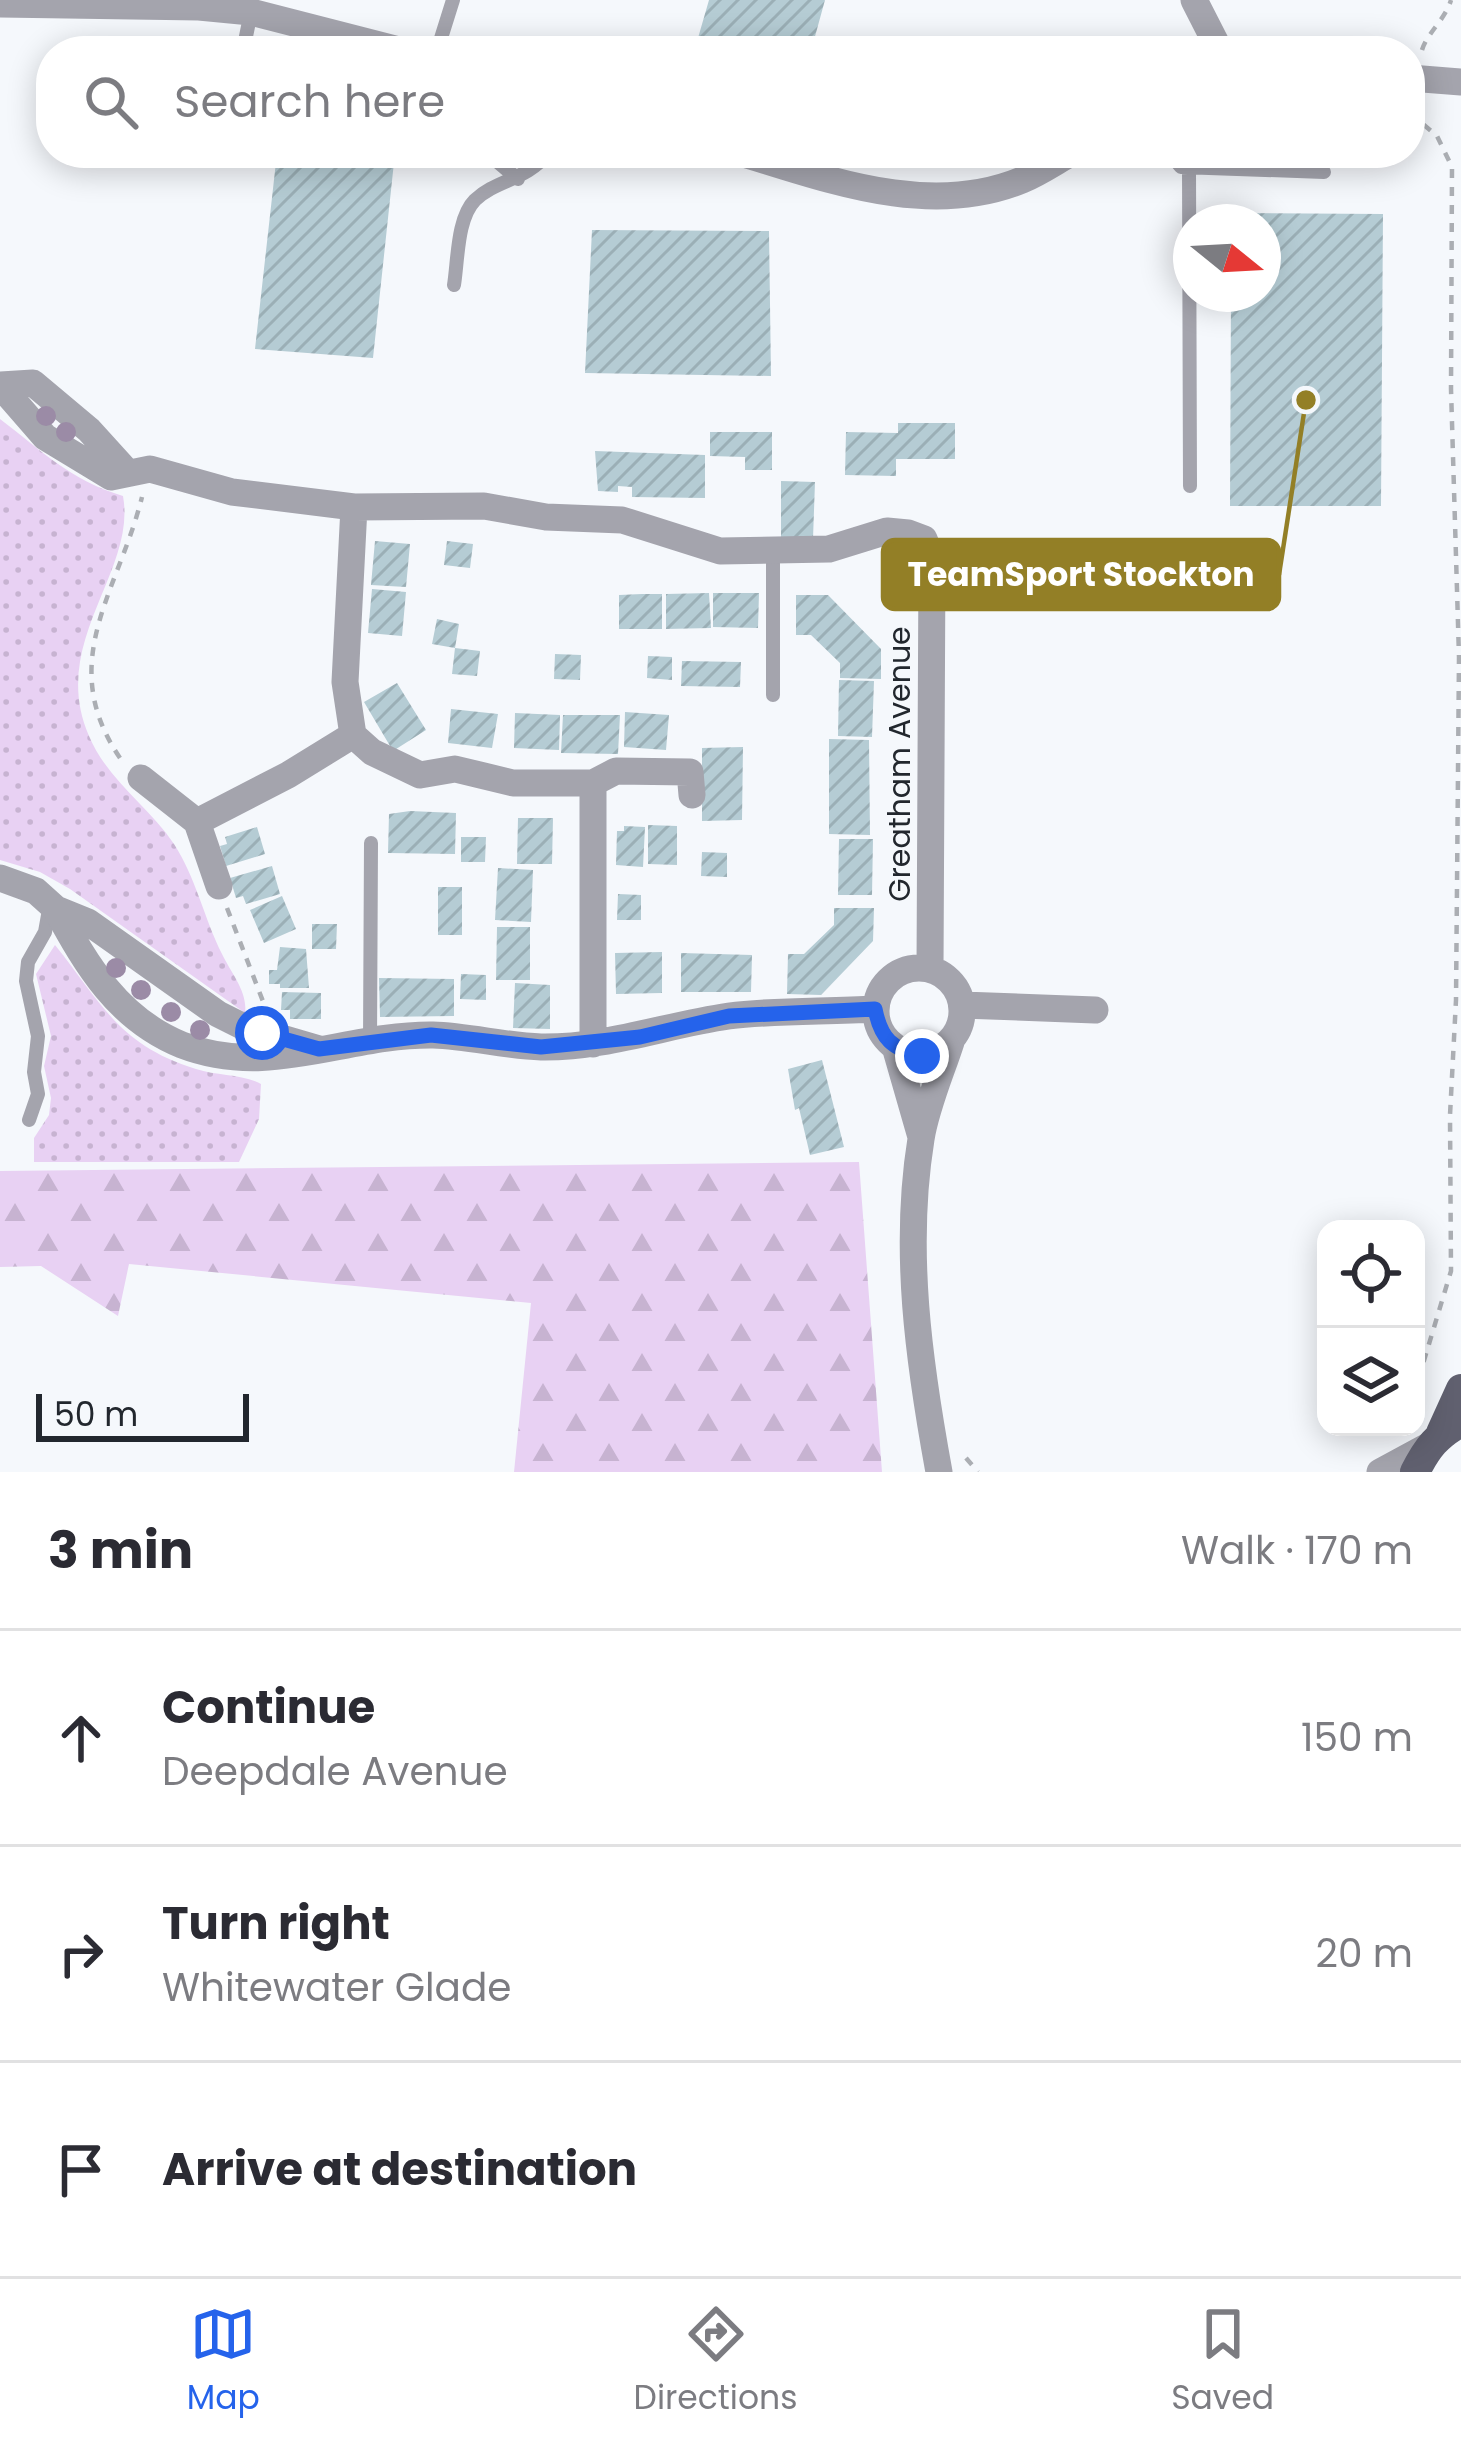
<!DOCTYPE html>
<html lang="en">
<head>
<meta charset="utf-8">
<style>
	:root { --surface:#fff; --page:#f2f2f3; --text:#2b2b33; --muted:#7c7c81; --line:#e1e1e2; --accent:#2563eb }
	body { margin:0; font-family:Poppins,sans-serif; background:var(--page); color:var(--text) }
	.controls { position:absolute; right:36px; bottom:36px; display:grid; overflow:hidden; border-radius:24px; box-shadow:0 6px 30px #0003 }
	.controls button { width:108px; height:108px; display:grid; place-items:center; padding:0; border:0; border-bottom:3px solid var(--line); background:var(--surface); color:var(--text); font:60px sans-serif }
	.compass { position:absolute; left:1173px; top:204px; width:108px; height:108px; border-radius:50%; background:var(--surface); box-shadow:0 6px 30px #0003; rotate:108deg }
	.scale { position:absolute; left:36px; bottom:30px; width:213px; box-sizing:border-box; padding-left:12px; border:6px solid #22272e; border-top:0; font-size:33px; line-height:42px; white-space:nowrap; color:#22272e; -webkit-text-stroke:9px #f5f8fc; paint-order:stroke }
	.stop { position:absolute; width:36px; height:36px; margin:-27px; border:9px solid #2563eb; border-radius:50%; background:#fff }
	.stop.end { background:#2563eb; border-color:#fff; box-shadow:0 3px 12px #0008 }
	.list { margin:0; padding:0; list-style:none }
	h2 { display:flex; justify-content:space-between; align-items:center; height:156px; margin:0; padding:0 48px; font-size:51px }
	h2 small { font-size:39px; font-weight:400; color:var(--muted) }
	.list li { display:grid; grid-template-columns:78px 1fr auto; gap:36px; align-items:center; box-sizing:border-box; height:216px; padding:0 48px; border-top:3px solid var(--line) }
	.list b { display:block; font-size:45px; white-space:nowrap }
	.list p { margin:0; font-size:39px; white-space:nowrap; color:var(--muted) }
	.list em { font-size:39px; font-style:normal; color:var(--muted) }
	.icon { flex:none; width:66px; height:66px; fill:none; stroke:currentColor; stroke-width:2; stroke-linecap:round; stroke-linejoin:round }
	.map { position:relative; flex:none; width:1461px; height:1472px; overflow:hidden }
	.search { position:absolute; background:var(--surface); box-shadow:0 6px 30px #0003; left:36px; right:36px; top:36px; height:132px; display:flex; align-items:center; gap:30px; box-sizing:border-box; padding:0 42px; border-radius:48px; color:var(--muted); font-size:45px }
	.sheet { height:804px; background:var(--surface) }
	nav { display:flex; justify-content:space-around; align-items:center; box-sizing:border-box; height:168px; border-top:3px solid var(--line); background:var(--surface); font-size:33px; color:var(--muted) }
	nav a { display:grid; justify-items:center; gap:6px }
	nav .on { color:var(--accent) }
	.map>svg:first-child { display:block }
</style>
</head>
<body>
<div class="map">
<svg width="1461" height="1472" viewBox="0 0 1461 1472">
	<defs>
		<pattern id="grass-dots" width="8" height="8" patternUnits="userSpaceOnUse" patternTransform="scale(3)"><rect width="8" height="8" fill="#e8d1f3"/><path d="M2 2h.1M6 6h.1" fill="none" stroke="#c7b3d1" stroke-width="1.8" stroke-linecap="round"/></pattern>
		<pattern id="forest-firs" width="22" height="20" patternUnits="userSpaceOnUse" patternTransform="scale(3)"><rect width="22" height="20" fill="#e8d1f3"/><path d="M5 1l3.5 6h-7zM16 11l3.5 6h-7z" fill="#c7b3d1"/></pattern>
		<pattern id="building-hatch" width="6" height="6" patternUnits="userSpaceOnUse" patternTransform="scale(3)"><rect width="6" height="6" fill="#b5ccd4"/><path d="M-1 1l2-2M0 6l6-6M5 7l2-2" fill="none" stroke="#9bafb6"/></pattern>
	</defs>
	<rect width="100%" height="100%" fill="#f5f8fc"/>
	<path fill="url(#grass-dots)" d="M0,419C42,451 70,480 123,496C137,572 48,642 89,736C108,781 148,805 174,844C196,878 204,918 222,954C231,973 248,992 245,1013L70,889L40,872L0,860Z
		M55,945C101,1002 118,1045 196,1069C217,1076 243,1074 261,1084L259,1119L239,1162H34V1138L49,1115L51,1098L44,1066L51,1036L36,974Z"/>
	<path fill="url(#forest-firs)" d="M859,1162L882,1472H514L531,1303L129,1264L118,1316L41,1266L0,1267V1171Z"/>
	<path fill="url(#building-hatch)" d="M709,0H825L811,51H745L698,38Z
		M277,153H395L373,358L255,349Z
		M1231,213L1383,214L1381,506H1230L1231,294H1263V222H1231Z
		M592,230L769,231L771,376L585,373Z
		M898,423H955V459H896V476L845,475L846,432L898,433Z
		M710,432H772V470H745V457L710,456Z
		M595,451L705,455V498L632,497V487L618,486V492L598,491Z
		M781,481L815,482L813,539L781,538Z
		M375,541L410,544L406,587L371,585Z
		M447,541L473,544L470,568L444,565Z
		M372,589L406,592L402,636L368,633Z
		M709,593L711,628L666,629V594Z
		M713,593H759L758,628L713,627Z
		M642,594H662V629H619V595Z
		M796,595H828L881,649V679L840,678V663L811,635H796Z
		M437,619L459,624L455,648L432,644Z
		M455,648L480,651L477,676L452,674Z
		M555,654L581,655L580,680L554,679Z
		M648,656L672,657V680L647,678Z
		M682,661L741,662L740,687L681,686Z
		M839,680L874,681L872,737L838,736Z
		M397,683L426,730L393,751L364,702Z
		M451,709L498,714L492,748L448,743Z
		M625,712L669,715L666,750L624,747Z
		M515,713L560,715L559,750L514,748Z
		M563,715H620L618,754L561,753Z
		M829,739L869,740L870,835L829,834Z
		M743,747L742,820L702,821V748Z
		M410,811L456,813L455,854L388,853L389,814Z
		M518,818H553L552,864H517Z
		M648,825L677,826V865L648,864Z
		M624,826L645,827L643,867L616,865L617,831H624Z
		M257,827L265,854L226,866L220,846L227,844L225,837Z
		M461,837H486L485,862H461Z
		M839,839H873L872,895H838Z
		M702,852L727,853V877L701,876Z
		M272,866L280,894L246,904L243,896L236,898L230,878Z
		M498,868L533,870L531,922L495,920Z
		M438,887H462V935H438Z
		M618,894L641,895V920H617Z
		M282,896L296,929L264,943L250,910Z
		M834,908H874L873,941L821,995L787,994L788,954H804L834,925Z
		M312,924H337L336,949H312Z
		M497,927H530V980H496Z
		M280,947L306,949L309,988H280V984H269V970H277Z
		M662,952V993L616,994L615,953Z
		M681,953L752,955L751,992H681Z
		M461,974L486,975V1000L460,999Z
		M379,978L454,979V1016L380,1017Z
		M515,983L550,985V1029L513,1028Z
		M282,992L321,993V1019H290V1010H281Z
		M822,1060L844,1147L810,1155L799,1108L795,1110L788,1069Z"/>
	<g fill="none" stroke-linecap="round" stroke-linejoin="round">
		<path stroke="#abaeb3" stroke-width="4.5" stroke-dasharray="9 9" stroke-linecap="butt" d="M1422,50C1427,33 1445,20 1451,0
			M1410,113L1437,136L1452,167L1451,389L1459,657L1456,1000L1450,1115L1451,1271L1416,1387
			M678,153L719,165
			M1100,161L1135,158L1140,153
			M120,758C55,662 118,593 142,497
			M227,908L264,1004
			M966,1458L978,1472"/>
		<path stroke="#a4a4ad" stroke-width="14" d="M243,51L251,12
			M437,51L453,0
			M487,153L518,179
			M1169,153L1181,167L1324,172
			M1189,167L1190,486
			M454,285C458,260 457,218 475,200C497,179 526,181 548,153
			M773,695V550
			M370,1043L371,843
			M29,1120L38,1094L34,1072L38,1036L26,981L28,962L45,932L50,904"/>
		<path stroke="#a4a4ad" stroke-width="27" d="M1194,0L1220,51
			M0,4L199,7L251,12L403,51
			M1410,78L1461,82
			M741,153C830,180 930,218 1022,180C1039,173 1055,162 1071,153
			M0,385L45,437L111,477L150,469L232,492L354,507L484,506L546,517L622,520L720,551L829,549L887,531L908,533L924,539L932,559L930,969
			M1,385L33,383L89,430L128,473
			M354,507L345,682L353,735L372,752L420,775L455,769L513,783H593L616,771L690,772L692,795
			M141,778L197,822L219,886
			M593,783V1044
			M197,822L288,775L353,735
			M0,878L36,891L56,909L88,922L218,1014L244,1027L319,1049
			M56,909C87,966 118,1019 182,1045C270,1079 345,1034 433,1035C469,1036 505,1046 541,1047C606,1048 666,1025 729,1016C777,1010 826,1012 875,1009
			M876 1011a43 43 0 1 1 86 0a43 43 0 1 1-86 0Z
			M962,1005L1095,1010
			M896,1050L921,1137
			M939,1472C919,1363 903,1250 921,1139C926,1107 941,1073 951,1042
			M1380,1472L1428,1446"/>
		<path stroke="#60606f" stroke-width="30" d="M1441,1433L1461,1389
			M1415,1472C1427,1448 1437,1435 1461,1422"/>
	</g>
	<g fill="#9b8ba6">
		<circle cx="46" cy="416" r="10"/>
		<circle cx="66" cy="432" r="10"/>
		<circle cx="116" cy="968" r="10"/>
		<circle cx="141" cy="990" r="10"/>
		<circle cx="171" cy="1012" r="10"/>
		<circle cx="200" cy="1030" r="10"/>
	</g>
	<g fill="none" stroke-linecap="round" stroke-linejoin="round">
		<path stroke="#2563eb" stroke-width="15" d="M262,1033L319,1049L431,1035L541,1047L640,1037L729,1016L875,1009C881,1039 892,1049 922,1056"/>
	</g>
	<g text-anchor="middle" stroke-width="9" stroke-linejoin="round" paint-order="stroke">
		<g font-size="30" fill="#22272e" stroke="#f5f8fc">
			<text transform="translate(900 764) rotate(-90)" y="10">Greatham Avenue</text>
		</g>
	</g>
	<path fill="none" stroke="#937f26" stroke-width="4.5" d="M1306 400L1279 575"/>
	<circle fill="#937f26" stroke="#f5f8fc" stroke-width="4.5" cx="1306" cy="400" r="12"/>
	<rect fill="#937f26" stroke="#937f26" stroke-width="4.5" x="883" y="540" width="396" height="69" rx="12"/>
	<g font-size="33" text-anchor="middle" font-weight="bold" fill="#fff">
		<text x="1081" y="586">TeamSport Stockton</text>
	</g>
</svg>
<div class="controls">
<button><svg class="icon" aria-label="locate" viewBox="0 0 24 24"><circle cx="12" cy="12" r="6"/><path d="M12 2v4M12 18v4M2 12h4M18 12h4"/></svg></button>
<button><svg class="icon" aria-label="layers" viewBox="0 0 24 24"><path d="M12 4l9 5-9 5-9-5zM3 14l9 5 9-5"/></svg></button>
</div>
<svg class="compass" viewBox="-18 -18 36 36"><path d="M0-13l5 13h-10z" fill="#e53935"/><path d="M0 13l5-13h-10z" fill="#7c7c81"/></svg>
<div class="scale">50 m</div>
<div class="stop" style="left:262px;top:1033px"></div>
<div class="stop end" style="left:922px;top:1056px"></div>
<div class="search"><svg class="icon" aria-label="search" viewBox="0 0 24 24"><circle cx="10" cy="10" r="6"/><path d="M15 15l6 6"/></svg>Search here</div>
</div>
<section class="sheet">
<h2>3 min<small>Walk · 170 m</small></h2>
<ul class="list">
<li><svg class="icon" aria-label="ahead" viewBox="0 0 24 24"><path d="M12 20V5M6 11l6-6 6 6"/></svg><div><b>Continue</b><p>Deepdale Avenue</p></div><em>150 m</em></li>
<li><svg class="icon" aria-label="right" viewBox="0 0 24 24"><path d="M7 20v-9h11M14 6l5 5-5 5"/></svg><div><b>Turn right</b><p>Whitewater Glade</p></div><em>20 m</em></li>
<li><svg class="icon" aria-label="arrive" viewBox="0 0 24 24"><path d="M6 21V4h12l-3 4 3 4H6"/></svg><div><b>Arrive at destination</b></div></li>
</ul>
</section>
<nav>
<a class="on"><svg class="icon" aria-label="map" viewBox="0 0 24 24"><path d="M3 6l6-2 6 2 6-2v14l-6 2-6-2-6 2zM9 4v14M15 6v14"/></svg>Map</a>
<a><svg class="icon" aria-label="directions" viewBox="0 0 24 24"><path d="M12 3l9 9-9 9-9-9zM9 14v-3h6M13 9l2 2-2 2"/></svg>Directions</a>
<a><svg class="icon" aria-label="saved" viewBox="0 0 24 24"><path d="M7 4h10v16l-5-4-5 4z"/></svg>Saved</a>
</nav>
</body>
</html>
